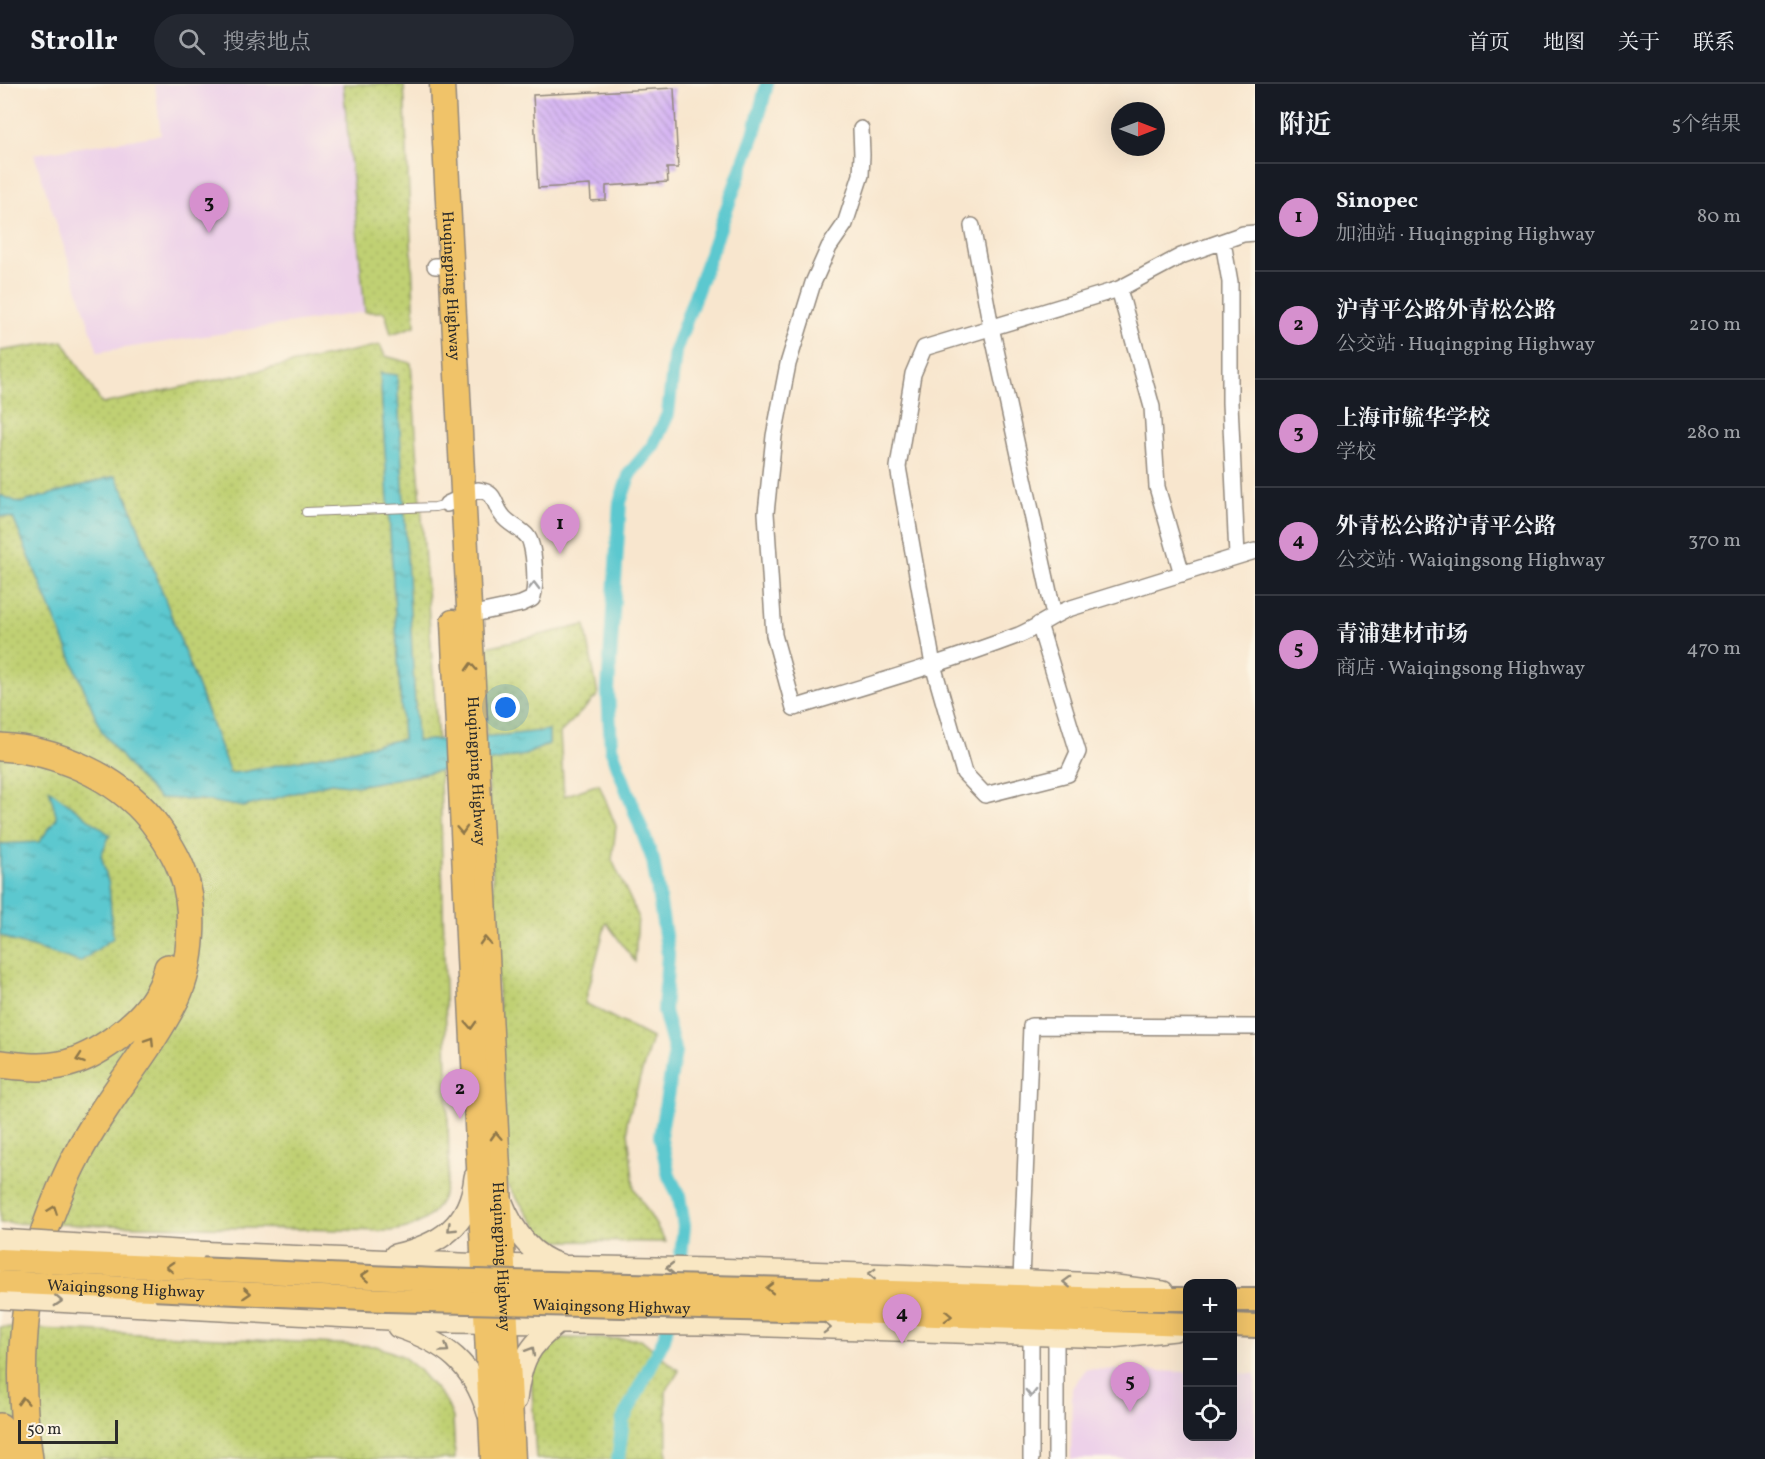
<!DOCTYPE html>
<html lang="zh">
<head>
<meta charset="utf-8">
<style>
	:root { --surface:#171b24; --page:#242831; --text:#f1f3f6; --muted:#9ea1a6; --line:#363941; --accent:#d690ce }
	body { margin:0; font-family:Vollkorn,"Noto Serif SC",serif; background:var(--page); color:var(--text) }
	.controls { position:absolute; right:18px; bottom:18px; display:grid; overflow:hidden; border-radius:12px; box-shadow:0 6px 24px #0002 }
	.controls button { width:54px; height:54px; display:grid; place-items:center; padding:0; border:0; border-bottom:2px solid var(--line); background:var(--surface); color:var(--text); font:30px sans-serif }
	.compass { position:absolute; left:1111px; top:18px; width:54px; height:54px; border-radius:50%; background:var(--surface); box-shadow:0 6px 24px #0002; rotate:90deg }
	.scale { position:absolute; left:18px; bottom:15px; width:100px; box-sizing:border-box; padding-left:6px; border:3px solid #2b2b2b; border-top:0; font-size:16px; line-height:21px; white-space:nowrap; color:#2b2b2b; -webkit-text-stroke:4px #fcf5e5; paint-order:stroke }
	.you { position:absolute; left:506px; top:624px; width:21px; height:21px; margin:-15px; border:4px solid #fff; border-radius:50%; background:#1a73e8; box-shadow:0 0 0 9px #1a73e833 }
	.badge { display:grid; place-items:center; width:39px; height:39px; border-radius:50%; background:var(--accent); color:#111; font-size:20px; font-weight:700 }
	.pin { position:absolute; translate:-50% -50px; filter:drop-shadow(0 2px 3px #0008) }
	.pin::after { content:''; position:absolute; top:32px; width:21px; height:18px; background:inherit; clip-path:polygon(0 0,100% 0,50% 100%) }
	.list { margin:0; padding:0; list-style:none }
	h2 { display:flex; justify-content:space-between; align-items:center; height:78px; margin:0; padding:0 24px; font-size:26px }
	h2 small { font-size:20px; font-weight:400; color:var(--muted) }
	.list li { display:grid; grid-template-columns:39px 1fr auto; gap:18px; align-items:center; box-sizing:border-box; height:108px; padding:0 24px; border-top:2px solid var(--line) }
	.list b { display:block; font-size:22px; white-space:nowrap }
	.list p { margin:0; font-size:20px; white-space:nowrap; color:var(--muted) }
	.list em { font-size:20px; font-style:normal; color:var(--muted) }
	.icon { flex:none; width:33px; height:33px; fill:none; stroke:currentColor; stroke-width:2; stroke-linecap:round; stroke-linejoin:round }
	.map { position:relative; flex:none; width:1255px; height:1375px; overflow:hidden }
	header { display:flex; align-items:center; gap:36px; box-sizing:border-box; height:84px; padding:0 30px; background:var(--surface); border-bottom:2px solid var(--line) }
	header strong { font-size:28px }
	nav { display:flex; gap:33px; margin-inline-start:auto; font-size:21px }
	.search { width:420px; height:54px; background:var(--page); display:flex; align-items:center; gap:15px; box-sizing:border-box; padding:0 21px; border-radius:33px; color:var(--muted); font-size:22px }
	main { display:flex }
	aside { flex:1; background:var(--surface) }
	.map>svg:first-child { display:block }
</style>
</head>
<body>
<header>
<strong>Strollr</strong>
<div class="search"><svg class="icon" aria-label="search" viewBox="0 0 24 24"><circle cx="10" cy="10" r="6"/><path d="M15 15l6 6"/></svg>搜索地点</div>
<nav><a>首页</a><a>地图</a><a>关于</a><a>联系</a></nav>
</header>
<main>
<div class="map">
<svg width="1255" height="1375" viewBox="0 0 1255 1375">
	<defs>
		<pattern id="grass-dots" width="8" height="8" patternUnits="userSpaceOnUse" patternTransform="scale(1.5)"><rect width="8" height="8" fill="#c0d073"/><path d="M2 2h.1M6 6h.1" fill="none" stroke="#a5b364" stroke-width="1.8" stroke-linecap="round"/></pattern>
		<pattern id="water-ripples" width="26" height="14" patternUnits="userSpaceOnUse" patternTransform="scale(1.5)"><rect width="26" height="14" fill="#5bc8cf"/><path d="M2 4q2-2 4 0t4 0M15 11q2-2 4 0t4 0" fill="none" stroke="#4ba3a8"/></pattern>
		<pattern id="building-back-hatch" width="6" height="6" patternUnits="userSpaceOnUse" patternTransform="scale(1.5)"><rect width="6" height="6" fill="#d1adf5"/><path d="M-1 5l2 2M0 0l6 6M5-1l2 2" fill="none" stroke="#aa8dc7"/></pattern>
	</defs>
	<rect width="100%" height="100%" fill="#fcf5e5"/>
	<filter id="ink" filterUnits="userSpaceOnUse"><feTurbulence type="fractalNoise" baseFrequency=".0167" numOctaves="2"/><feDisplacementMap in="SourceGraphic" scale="12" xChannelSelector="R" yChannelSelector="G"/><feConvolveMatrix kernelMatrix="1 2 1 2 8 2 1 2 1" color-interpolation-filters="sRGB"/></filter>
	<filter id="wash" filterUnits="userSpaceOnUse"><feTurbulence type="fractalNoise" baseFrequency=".008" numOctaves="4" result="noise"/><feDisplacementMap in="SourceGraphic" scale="24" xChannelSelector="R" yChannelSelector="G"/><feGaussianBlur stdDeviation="1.35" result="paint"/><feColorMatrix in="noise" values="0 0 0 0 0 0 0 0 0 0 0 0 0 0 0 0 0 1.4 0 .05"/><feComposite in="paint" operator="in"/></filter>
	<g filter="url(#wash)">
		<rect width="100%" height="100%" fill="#f8e6ce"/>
		<path fill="#edd1e9" d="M155,0H343L365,228L98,268L34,70L161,51Z
			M1086,1285L1187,1288L1188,1352H1232L1233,1289L1255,1290V1375H1071L1072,1304Z"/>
		<path fill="url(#grass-dots)" stroke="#767e4f" stroke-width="1.5" d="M343,0H404L415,242L391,250L385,228H365Z
			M63,257L102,320L380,261L385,272L411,279L440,688L449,1080C447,1120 431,1143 389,1147L0,1139V267Z
			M585,541L598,611L560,649L564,712L599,700L616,742L612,776L638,832L635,878L606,838L585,919L652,954L627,1038L634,1104L666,1158L548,1157L507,1101L482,564Z
			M0,1243L376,1262L402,1272L418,1285L446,1317L453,1334L455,1375H0Z
			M563,1254L641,1255L679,1287L666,1307L667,1375H536L531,1288L551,1258Z"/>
		<path fill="url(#water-ripples)" stroke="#437a7d" stroke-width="1.5" d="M380,289L397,291L417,657L506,651L549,646V660L525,671L357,702L331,699L244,723L202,716L159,714L135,690L102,648L13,434L0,432V411L20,419L115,392L127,413L230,689L243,688L403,655Z
			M49,705L110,751L101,771L109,801L113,854L80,878L13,857L0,851V760L39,758L57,734Z"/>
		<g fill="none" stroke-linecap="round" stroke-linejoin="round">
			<path stroke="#5bc8cf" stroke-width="14" d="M679,1191L684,1142L679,1112L669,1092L660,1052L675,968L664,927L668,870L653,776L611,664L608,607L620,418L630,389L653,362L668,330L675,267L754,50L767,0
				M618,1375L623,1336L664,1255L669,1233"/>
		</g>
		<g id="blocks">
			<path fill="url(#building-back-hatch)" d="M674,4L678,84H667L668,98L606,102V116L591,117L590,101L538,104L533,11Z"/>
		</g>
	</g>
	<g filter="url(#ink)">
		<use href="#blocks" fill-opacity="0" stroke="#92887c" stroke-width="1.5"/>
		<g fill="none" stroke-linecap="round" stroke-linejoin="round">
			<g stroke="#92887c" stroke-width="10">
				<path id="service" d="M306,428L435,423L447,420"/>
			</g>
			<g stroke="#92887c" stroke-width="18">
				<path id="minor" d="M861,45L862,71L861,91L845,140L829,163L813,199L788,280L774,352L766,429L774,551L794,624C869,601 945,579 1019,551C1036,544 1051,532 1068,525L1255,467
					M972,142L991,243L1054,531
					M1223,158L1230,198V319L1237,472
					M435,182H451
					M1119,205L1152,323L1157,403L1182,490
					M447,420L478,406C497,408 493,420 502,431C508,440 520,444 527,452C535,460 537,504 532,515L521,520L469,531
					M1039,540L1078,668L1068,690L985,711L964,689L933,581L898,383L913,290L924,264L1119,205L1181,172L1243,150L1255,149
					M1021,1196L1031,942L1255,943
					M1056,1252V1375
					M1031,1375V1251"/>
			</g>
			<g stroke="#92887c" stroke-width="24">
				<path id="secondary" d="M501,1116C512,1144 531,1173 561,1181
					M194,1168L483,1181L711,1185L895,1191L1100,1200L1163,1208
					M395,1171C439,1161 470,1142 475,1093
					M146,1222L444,1238L706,1240L1111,1253L1175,1246
					M398,1243C445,1259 473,1279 488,1329
					M516,1316C521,1277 527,1263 558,1239"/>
			</g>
			<g stroke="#92887c" stroke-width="26">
				<path id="primary" d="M829,1206L1110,1215H1188
					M1232,1216H1255
					M826,1227L1188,1240
					M1232,1241L1255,1242"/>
			</g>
			<g stroke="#92887c" stroke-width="27">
				<g id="trunk">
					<path id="s1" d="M442,0L513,1375"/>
					<path d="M453,538L493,1375"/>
				</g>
			</g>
			<g stroke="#92887c" stroke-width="30">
				<path id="motorway" d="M0,663C55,666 116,692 151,735C164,752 176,770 183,790C196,825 192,880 176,914C148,970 105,1016 77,1071C64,1095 54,1121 45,1146C20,1219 18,1300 29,1375
					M0,980C19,982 40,985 60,981C95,975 144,938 160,906C164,899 166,891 168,884
					M0,1343L7,1375"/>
			</g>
			<use href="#service" stroke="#fff" stroke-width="8"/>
			<use href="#minor" stroke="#fff" stroke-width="15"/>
			<use href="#secondary" stroke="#f9e7c3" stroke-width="21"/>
			<use href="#primary" stroke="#f0c369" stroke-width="22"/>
			<use href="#trunk" stroke="#f0c369" stroke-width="24"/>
			<use href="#motorway" stroke="#f0c369" stroke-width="27"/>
			<g stroke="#92887c" stroke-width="24" stroke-linecap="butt">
				<path id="secondary-bridge" d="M0,1156L194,1168
					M0,1214L146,1222"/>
			</g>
			<g stroke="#92887c" stroke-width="26" stroke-linecap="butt">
				<g id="primary-bridge">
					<path d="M0,1176L436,1196L829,1206"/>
					<path id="s2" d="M0,1198L386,1216L826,1227"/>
				</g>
			</g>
			<use href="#secondary-bridge" stroke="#f9e7c3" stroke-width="21"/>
			<use href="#primary-bridge" stroke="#f0c369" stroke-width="22"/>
		</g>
		<defs><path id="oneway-chevron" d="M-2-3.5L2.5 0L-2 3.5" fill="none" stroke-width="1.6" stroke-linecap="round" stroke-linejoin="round" transform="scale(1.5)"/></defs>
		<g stroke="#a0a0a0">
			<use href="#oneway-chevron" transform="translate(534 502) rotate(-89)"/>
			<use href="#oneway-chevron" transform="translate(1031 1309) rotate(90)"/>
		</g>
		<g stroke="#8e774a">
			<use href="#oneway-chevron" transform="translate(471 583) rotate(-93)"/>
			<use href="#oneway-chevron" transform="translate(462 746) rotate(87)"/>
			<use href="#oneway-chevron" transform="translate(485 857) rotate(-93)"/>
			<use href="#oneway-chevron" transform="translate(471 941) rotate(87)"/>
			<use href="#oneway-chevron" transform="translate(150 957) rotate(-57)"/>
			<use href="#oneway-chevron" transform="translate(80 975) rotate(161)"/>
			<use href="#oneway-chevron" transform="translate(496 1052) rotate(-93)"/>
			<use href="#oneway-chevron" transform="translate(53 1126) rotate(-70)"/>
			<use href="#oneway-chevron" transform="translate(170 1183) rotate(-177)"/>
			<use href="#oneway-chevron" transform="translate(365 1192) rotate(-177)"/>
			<use href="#oneway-chevron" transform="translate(770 1204) rotate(-179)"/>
			<use href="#oneway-chevron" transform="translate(247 1209) rotate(3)"/>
			<use href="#oneway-chevron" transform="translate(948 1232) rotate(2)"/>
			<use href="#oneway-chevron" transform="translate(23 1317) rotate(-93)"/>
		</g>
		<g stroke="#928977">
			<use href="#oneway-chevron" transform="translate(451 1144) rotate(136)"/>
			<use href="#oneway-chevron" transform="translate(670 1184) rotate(-179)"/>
			<use href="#oneway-chevron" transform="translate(872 1190) rotate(-178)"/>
			<use href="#oneway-chevron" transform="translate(1067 1198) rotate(-178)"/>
			<use href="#oneway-chevron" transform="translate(58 1217) rotate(3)"/>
			<use href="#oneway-chevron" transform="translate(827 1244) rotate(2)"/>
			<use href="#oneway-chevron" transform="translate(445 1265) rotate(34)"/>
			<use href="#oneway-chevron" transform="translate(531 1267) rotate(-59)"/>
		</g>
	</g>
	<g text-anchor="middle" stroke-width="4.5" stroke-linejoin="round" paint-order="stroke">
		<g font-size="16" fill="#2b2b2b" stroke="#fcf5e5">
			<text dy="6" stroke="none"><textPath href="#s1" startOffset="202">Huqingping Highway</textPath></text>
			<text dy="6" stroke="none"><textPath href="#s1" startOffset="688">Huqingping Highway</textPath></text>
			<text dy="6" stroke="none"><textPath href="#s1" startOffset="1174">Huqingping Highway</textPath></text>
			<text dy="6" stroke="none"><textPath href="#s2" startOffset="126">Waiqingsong Highway</textPath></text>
			<text dy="6" stroke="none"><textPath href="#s2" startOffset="612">Waiqingsong Highway</textPath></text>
		</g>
	</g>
</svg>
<div class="controls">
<button>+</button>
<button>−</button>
<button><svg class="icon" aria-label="locate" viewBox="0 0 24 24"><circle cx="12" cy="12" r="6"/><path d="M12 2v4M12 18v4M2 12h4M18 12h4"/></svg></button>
</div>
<svg class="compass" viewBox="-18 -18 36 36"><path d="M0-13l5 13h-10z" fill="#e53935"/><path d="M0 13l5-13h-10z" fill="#9ea1a6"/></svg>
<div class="scale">50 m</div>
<div class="you"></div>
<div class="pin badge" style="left:560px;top:470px">1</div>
<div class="pin badge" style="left:460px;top:1035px">2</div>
<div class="pin badge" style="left:209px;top:149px">3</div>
<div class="pin badge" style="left:902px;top:1260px">4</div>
<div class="pin badge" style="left:1130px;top:1328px">5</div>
</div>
<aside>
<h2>附近<small>5个结果</small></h2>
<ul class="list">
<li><span class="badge">1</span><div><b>Sinopec</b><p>加油站 · Huqingping Highway</p></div><em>80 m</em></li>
<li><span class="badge">2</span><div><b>沪青平公路外青松公路</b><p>公交站 · Huqingping Highway</p></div><em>210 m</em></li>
<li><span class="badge">3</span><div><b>上海市毓华学校</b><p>学校</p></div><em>280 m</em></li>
<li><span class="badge">4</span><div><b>外青松公路沪青平公路</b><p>公交站 · Waiqingsong Highway</p></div><em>370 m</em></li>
<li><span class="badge">5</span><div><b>青浦建材市场</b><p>商店 · Waiqingsong Highway</p></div><em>470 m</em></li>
</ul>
</aside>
</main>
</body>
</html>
